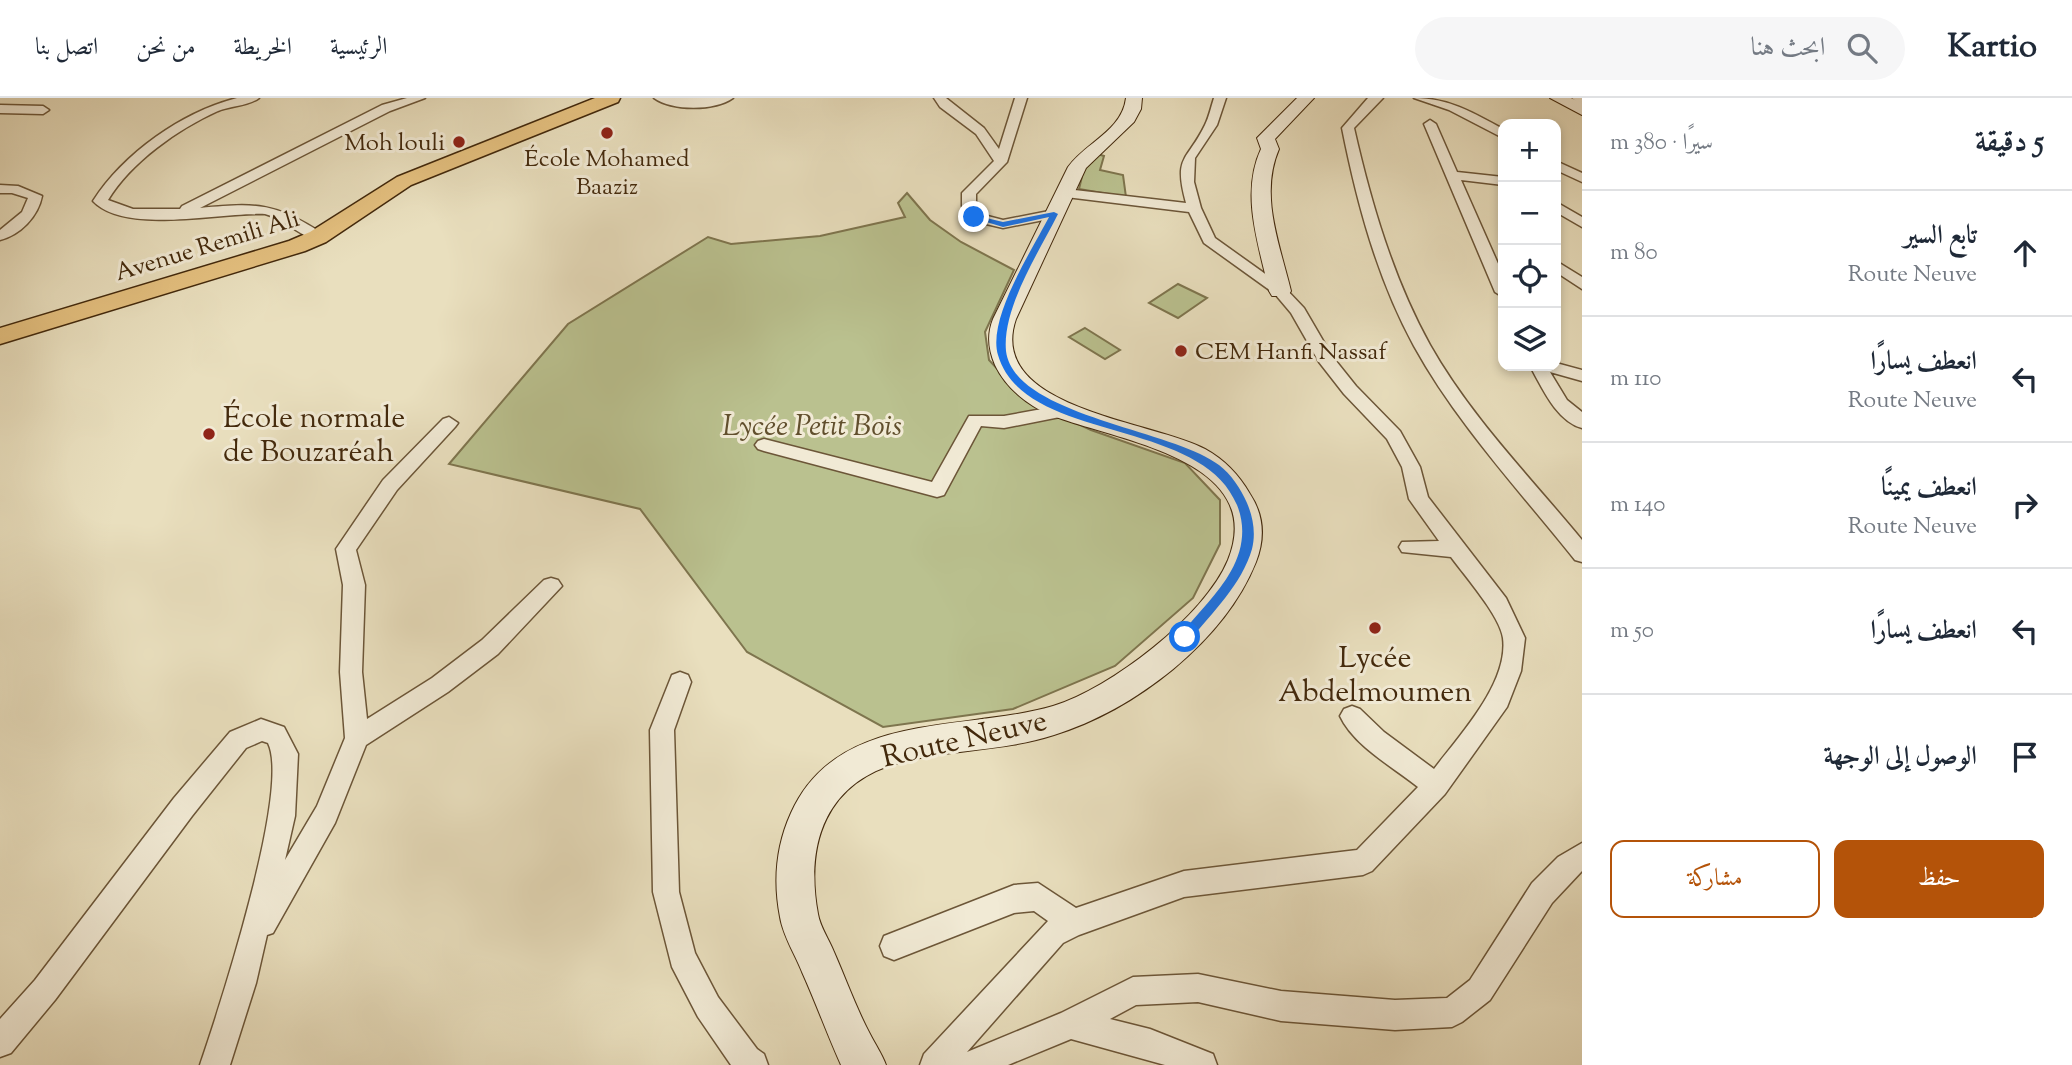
<!DOCTYPE html>
<html lang="ar">
<head>
<meta charset="utf-8">
<style>
	:root { --surface:#fff; --page:#f6f6f7; --text:#1f2937; --muted:#747a83; --line:#e0e1e3; --accent:#b45309 }
	body { margin:0; font-family:"Sorts Mill Goudy",Amiri,serif; background:var(--page); color:var(--text); direction:rtl }
	.controls { position:absolute; right:21px; top:21px; display:grid; overflow:hidden; border-radius:14px; box-shadow:0 4px 10px #0003 }
	.controls button { width:63px; height:63px; display:grid; place-items:center; padding:0; border:0; border-bottom:2px solid var(--line); background:var(--surface); color:var(--text); font:35px sans-serif }
	.stop { position:absolute; width:21px; height:21px; margin:-16px; border:5px solid #1a73e8; border-radius:50%; background:#fff }
	.stop.end { background:#1a73e8; border-color:#fff; box-shadow:0 2px 7px #0008 }
	.list { margin:0; padding:0; list-style:none }
	h2 { display:flex; justify-content:space-between; align-items:center; height:91px; margin:0; padding:0 28px; font-size:30px }
	h2 small { font-size:23px; font-weight:400; color:var(--muted) }
	.list li { display:grid; grid-template-columns:46px 1fr auto; gap:21px; align-items:center; box-sizing:border-box; height:126px; padding:0 28px; border-top:2px solid var(--line) }
	.list b { display:block; font-size:26px; white-space:nowrap }
	.list p { margin:0; font-size:23px; white-space:nowrap; color:var(--muted) }
	.list em { font-size:23px; font-style:normal; color:var(--muted) }
	.actions { display:flex; gap:14px; padding:21px 28px }
	.actions a { flex:1; padding:16px 0; border:2px solid var(--accent); border-radius:14px; text-align:center; font-size:24px; color:var(--accent) }
	.actions .main { background:var(--accent); color:#fff }
	.icon { flex:none; width:38px; height:38px; fill:none; stroke:currentColor; stroke-width:2; stroke-linecap:round; stroke-linejoin:round }
	.map { position:relative; flex:none; width:1582px; height:967px; overflow:hidden; direction:ltr }
	header { display:flex; align-items:center; gap:42px; box-sizing:border-box; height:98px; padding:0 35px; background:var(--surface); border-bottom:2px solid var(--line) }
	header strong { font-size:33px }
	nav { display:flex; gap:38px; margin-inline-start:auto; font-size:24px }
	.search { width:490px; height:63px; background:var(--page); display:flex; align-items:center; gap:18px; box-sizing:border-box; padding:0 24px; border-radius:38px; color:var(--muted); font-size:26px }
	main { display:flex }
	aside { flex:1; background:var(--surface) }
	.map>svg:first-child { display:block }
</style>
</head>
<body>
<header>
<strong>Kartio</strong>
<div class="search"><svg class="icon" aria-label="search" viewBox="0 0 24 24"><circle cx="10" cy="10" r="6"/><path d="M15 15l6 6"/></svg>ابحث هنا</div>
<nav><a>الرئيسية</a><a>الخريطة</a><a>من نحن</a><a>اتصل بنا</a></nav>
</header>
<main>
<aside>
<h2>5 دقيقة<small>سيرًا · 380 m</small></h2>
<ul class="list">
<li><svg class="icon" aria-label="ahead" viewBox="0 0 24 24"><path d="M12 20V5M6 11l6-6 6 6"/></svg><div><b>تابع السير</b><p>Route Neuve</p></div><em>80 m</em></li>
<li><svg class="icon" aria-label="left" viewBox="0 0 24 24"><path d="M17 20v-9H6M10 6l-5 5 5 5"/></svg><div><b>انعطف يسارًا</b><p>Route Neuve</p></div><em>110 m</em></li>
<li><svg class="icon" aria-label="right" viewBox="0 0 24 24"><path d="M7 20v-9h11M14 6l5 5-5 5"/></svg><div><b>انعطف يمينًا</b><p>Route Neuve</p></div><em>140 m</em></li>
<li><svg class="icon" aria-label="left" viewBox="0 0 24 24"><path d="M17 20v-9H6M10 6l-5 5 5 5"/></svg><div><b>انعطف يسارًا</b></div><em>50 m</em></li>
<li><svg class="icon" aria-label="arrive" viewBox="0 0 24 24"><path d="M6 21V4h12l-3 4 3 4H6"/></svg><div><b>الوصول إلى الوجهة</b></div></li>
</ul>
<div class="actions"><a class="main">حفظ</a><a>مشاركة</a></div>
</aside>
<div class="map">
<svg width="1582" height="967" viewBox="0 0 1582 967">
	<rect width="100%" height="100%" fill="#e9dfbe"/>
	<filter id="stains"><feTurbulence type="fractalNoise" baseFrequency=".00286" numOctaves="4"/><feColorMatrix values="0 0 0 0 .2 0 0 0 0 .09 0 0 0 0 .02 0 0 0 .5 -.17"/></filter>
	<radialGradient id="worn" r=".72"><stop offset=".6" stop-color="#630" stop-opacity="0"/><stop offset="1" stop-color="#630" stop-opacity=".3"/></radialGradient>
	<path fill="#bac18f" stroke="#7e754e" stroke-width="2" d="M1094,55L1104,58L1100,72L1123,77L1126,99L1079,91L1084,70Z
		M907,95L930,122L961,144L1014,172L985,234L989,262L1026,302L1091,332L1185,365L1220,402V446L1193,500L1115,568L1013,611L883,629L747,554L640,411L449,366L568,226L708,139L731,146L820,138L905,119L898,105Z
		M1178,186L1207,200L1178,220L1149,205Z
		M1085,230L1120,252L1105,261L1069,239Z"/>
	<g fill="none" stroke-linecap="round" stroke-linejoin="round">
		<g stroke="#6c5638" stroke-width="3">
			<path id="street" d="M237,0H259C249,8 230,8 218,13C178,31 131,64 108,102L133,111H180L182,108L382,7L407,0H425L390,13L200,110C256,105 275,104 323,136L325,139L323,142C308,145 283,120 265,116C221,114 125,137 93,103C124,55 182,14 237,0Z
				M654,0H733C715,13 672,13 654,0Z
				M934,0H946L984,30L999,51L1015,0H1027L1007,64L976,96V108L980,116L1003,122L1054,112L1061,116L1059,119L1003,130L969,122L962,108V95L994,63L976,36L940,9Z
				M1214,0H1226L1217,27L1195,60L1194,84L1201,110L1215,140L1285,190L1304,210L1332,258L1356,288L1400,333L1420,369L1428,399L1506,500L1525,540L1521,573L1507,609L1445,696L1372,773L1363,777L1184,799L1079,837L1063,845L967,954L1061,915L1133,879L1198,876L1281,893L1395,902L1447,900L1470,882L1532,785L1558,759L1582,745V773L1552,805L1490,902L1462,924L1452,929L1395,932L1281,923L1198,904L1136,907L1110,921L1150,931L1213,956L1217,967H1165L1071,941L1008,967H920L924,956L1048,823L1034,813L1014,815L894,862L884,858L880,848L884,838L1014,787L1038,785L1076,810L1184,773L1357,752L1418,689C1393,669 1354,648 1340,618L1344,611L1352,608L1360,611L1384,634L1434,671C1459,638 1509,585 1503,540C1500,518 1465,478 1451,459L1402,454L1399,449L1402,444L1439,443L1409,401L1402,369L1387,341L1344,296L1319,264L1291,215L1275,196L1204,145L1189,114L1066,99L1059,95L1066,91L1186,105C1173,57 1187,64 1205,27C1209,19 1211,9 1214,0Z
				M1368,0H1383L1354,30C1371,105 1393,180 1430,247C1470,318 1530,379 1582,442V464L1575,462C1520,393 1457,326 1414,248C1377,180 1357,105 1342,30Z
				M1414,0C1449,0 1474,15 1503,31V40L1449,12Z
				M1572,0H1582V8Z
				M0,7L43,8L49,12L43,16L0,15Z
				M1430,22L1436,26L1457,74L1503,79V87L1461,82L1503,177V199L1495,194L1424,26Z
				M1556,63L1582,75V84L1556,72Z
				M0,87L18,88L42,98C38,119 20,137 0,142V132L22,114L28,100L12,95H0Z
				M1556,104L1582,119V129L1556,114Z
				M1556,163L1582,179V191L1556,174Z
				M1556,265L1582,272V283L1550,274L1567,302L1582,314V330C1556,323 1542,289 1530,268H1556Z
				M1064,307L1070,309L1073,313L1070,317L1004,330L981,328L944,397L937,399L764,353L758,351L755,347L758,343L764,341L932,384L969,318H1004Z
				M449,319L458,325L455,329L397,392L356,452L365,487L362,574L367,621L432,580L482,542L544,482L551,480L558,482L562,488L498,556L448,594L366,647L335,725L273,835L267,837L256,885L230,967H200C219,911 291,691 268,645L262,643L246,650L192,718L55,902L11,955L0,959V921L35,882L174,700L230,634L261,621L284,629L298,656L295,718L285,762L317,708L345,640L340,574L343,487L336,451L383,382L443,321Z
				M680,574L688,577L691,584L674,632L679,794L695,855L718,899L757,951L764,956L768,967H731L698,919L672,869L653,794L650,632L672,577Z"/>
		</g>
		<g stroke="#43290c" stroke-width="2">
			<path id="secondary" d="M1126,0H1142L1141,11L1134,24L1086,70L1016,221C985,311 1154,323 1205,351C1225,362 1239,377 1250,396C1264,417 1265,441 1256,464C1224,544 1134,612 1054,637C1005,653 952,651 902,664C826,683 805,745 818,816C820,829 829,841 834,854C846,881 856,910 870,936C875,946 882,956 886,967H841C827,936 816,905 802,874C795,856 783,838 780,819C773,783 776,748 791,715C837,612 964,634 1053,608C1110,591 1205,518 1228,462C1269,360 1112,342 1051,317C1028,308 1006,290 995,267C988,251 987,236 993,221L1068,69C1086,44 1122,33 1126,0Z
				M1297,0H1314L1275,41L1279,51C1259,97 1280,147 1291,193L1288,198H1272L1269,193C1259,147 1240,96 1261,51L1257,40Z
				M1550,0H1571L1582,5V17Z"/>
		</g>
		<g stroke="#43290c" stroke-width="3">
			<path id="primary" d="M595,0H620L618,4L411,87L326,144L305,153L0,246V230L289,143L310,134L397,79Z"/>
		</g>
		<use href="#street" fill="#f1ead5" fill-rule="evenodd"/>
		<use href="#secondary" fill="#f1ead5" fill-rule="evenodd"/>
		<use href="#primary" fill="#e4c07f" fill-rule="evenodd"/>
	</g>
	<path fill="#1a73e8" d="M1054,114L1058,116C1039,154 1002,210 1006,253C1014,318 1173,331 1219,367C1231,376 1241,391 1247,405C1253,419 1256,435 1252,451C1242,486 1212,515 1190,542L1185,544L1179,539L1181,536C1197,516 1219,495 1231,473C1243,452 1246,429 1237,407C1201,318 1024,346 998,257C987,221 1032,152 1049,119L1003,129L970,119L974,117L1003,124Z"/>
	<g fill="#8f2418" stroke="#f1ead5" stroke-width="2.5">
		<circle cx="607" cy="35" r="7"/>
		<circle cx="459" cy="44" r="7"/>
		<circle cx="1181" cy="253" r="7"/>
		<circle cx="209" cy="336" r="7"/>
		<circle cx="1375" cy="530" r="7"/>
	</g>
	<g text-anchor="middle" stroke-width="6" stroke-linejoin="round" paint-order="stroke">
		<g font-size="24" fill="#43290c" stroke="#f1ead5" text-anchor="end">
			<text x="445" y="52">Moh louli</text>
			<text x="607" y="68" text-anchor="middle">École Mohamed<tspan x="607" dy="28">Baaziz</tspan></text>
			<text x="1195" y="261" text-anchor="start">CEM Hanfi Nassaf</text>
		</g>
		<g font-size="24" fill="#43290c" stroke="#f1ead5">
			<text transform="translate(207 147) rotate(-17)" y="8">Avenue Remili Ali</text>
		</g>
		<g font-size="30" fill="#43290c" stroke="#f1ead5" text-anchor="start">
			<text x="223" y="329">École normale<tspan x="223" dy="34">de Bouzaréah</tspan></text>
			<text x="1375" y="569" text-anchor="middle">Lycée<tspan x="1375" dy="34">Abdelmoumen</tspan></text>
		</g>
		<g font-size="30" font-style="italic" fill="#614f2d" stroke="#f1ead5">
			<text x="812" y="337">Lycée Petit Bois</text>
		</g>
		<g font-size="30" fill="#43290c" stroke="#f1ead5">
			<text transform="translate(964 640) rotate(-13)" y="10">Route Neuve</text>
		</g>
	</g>
	<rect width="100%" height="100%" filter="url(#stains)"/>
	<rect width="100%" height="100%" fill="url(#worn)"/>
</svg>
<div class="controls">
<button>+</button>
<button>−</button>
<button><svg class="icon" aria-label="locate" viewBox="0 0 24 24"><circle cx="12" cy="12" r="6"/><path d="M12 2v4M12 18v4M2 12h4M18 12h4"/></svg></button>
<button><svg class="icon" aria-label="layers" viewBox="0 0 24 24"><path d="M12 4l9 5-9 5-9-5zM3 14l9 5 9-5"/></svg></button>
</div>
<div class="stop" style="left:1185px;top:539px"></div>
<div class="stop end" style="left:974px;top:119px"></div>
</div>
</main>
</body>
</html>
